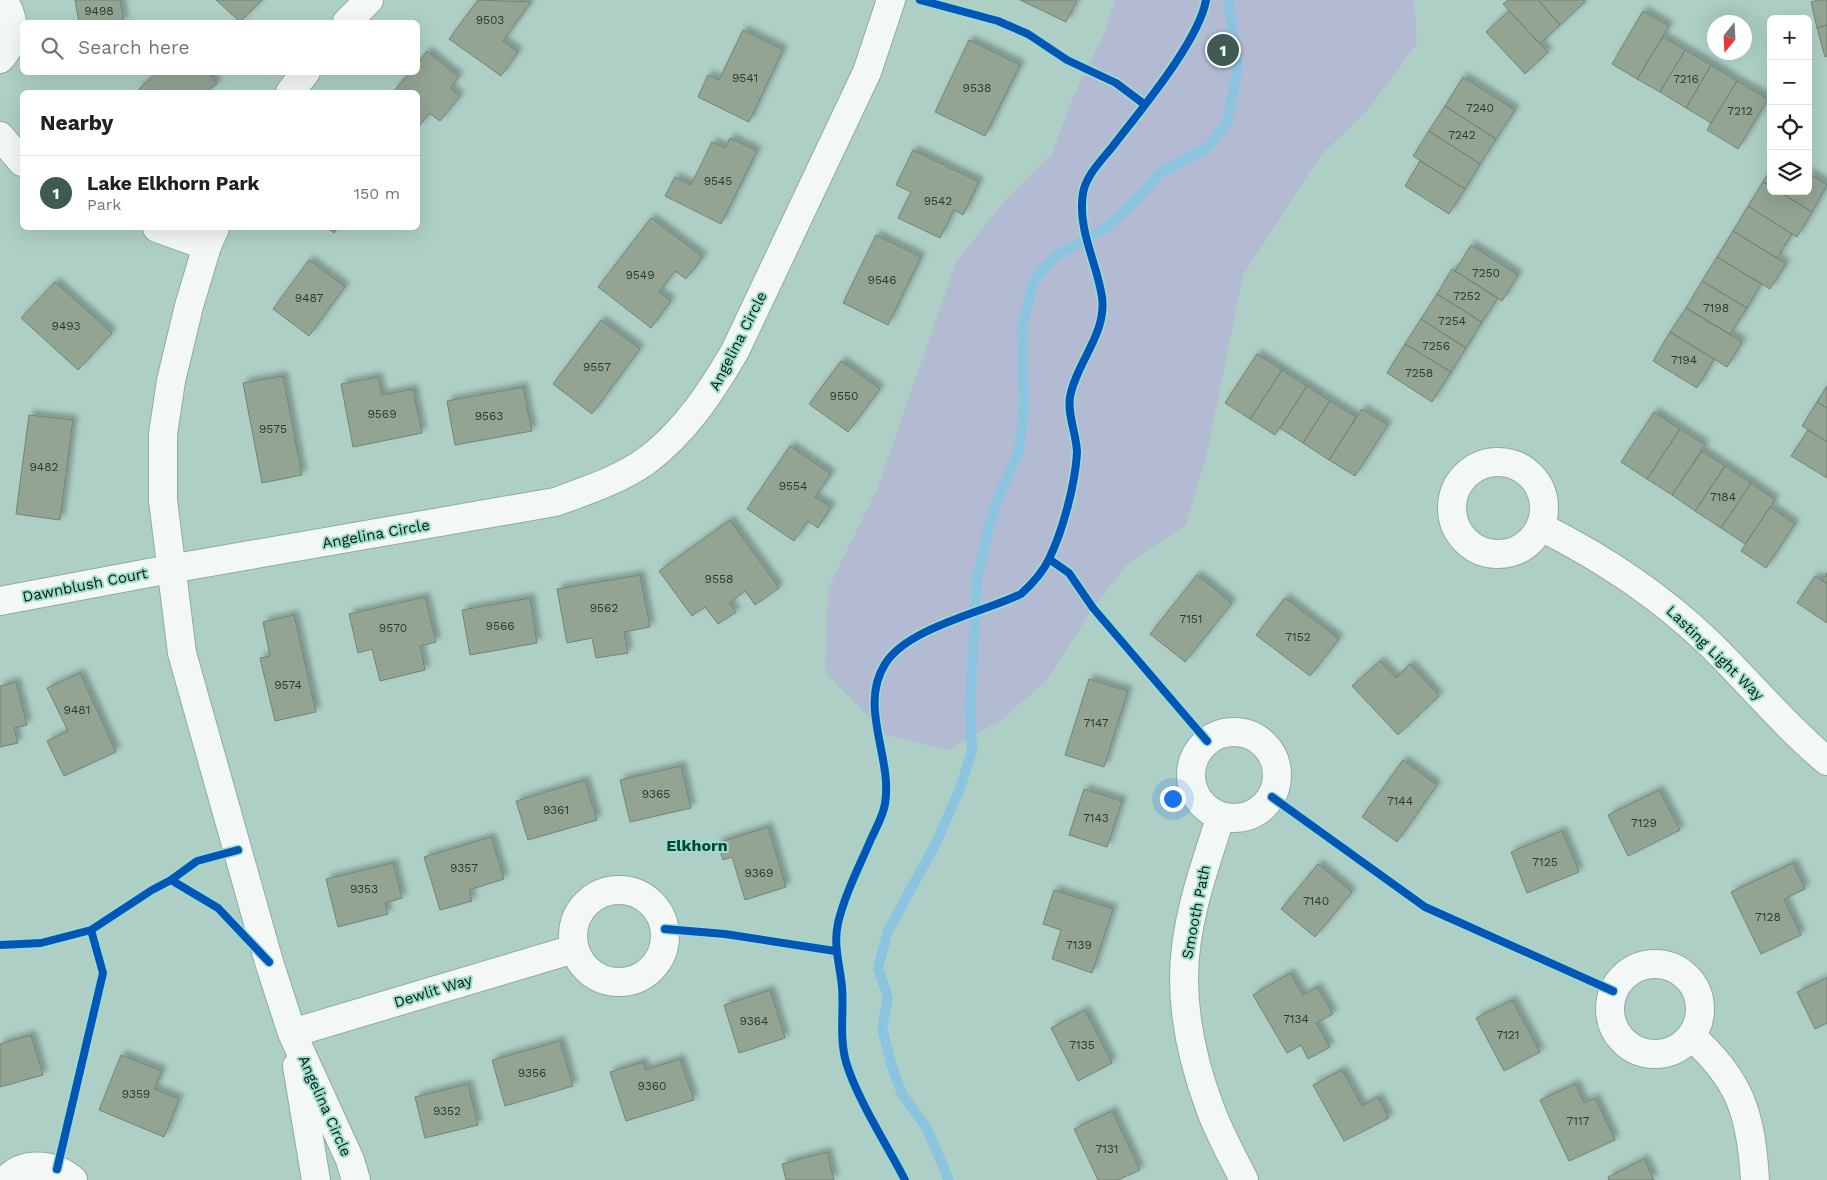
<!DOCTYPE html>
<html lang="en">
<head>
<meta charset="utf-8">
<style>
	:root { --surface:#fff; --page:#f2f2f2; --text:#202124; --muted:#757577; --line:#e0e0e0; --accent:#3e5a53 }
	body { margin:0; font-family:"Work Sans",sans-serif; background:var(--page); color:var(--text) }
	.controls { position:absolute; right:15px; top:15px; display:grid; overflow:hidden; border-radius:8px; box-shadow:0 5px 20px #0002 }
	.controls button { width:45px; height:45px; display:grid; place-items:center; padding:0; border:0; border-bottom:1px solid var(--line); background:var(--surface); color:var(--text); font:25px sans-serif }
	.compass { position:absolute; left:1707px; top:15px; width:45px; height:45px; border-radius:50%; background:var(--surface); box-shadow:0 5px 20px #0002; rotate:198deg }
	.you { position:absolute; left:1172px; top:798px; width:18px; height:18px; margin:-12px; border:4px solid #fff; border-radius:50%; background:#1a73e8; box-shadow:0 0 0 8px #1a73e833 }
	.badge { display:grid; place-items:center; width:32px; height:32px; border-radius:50%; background:var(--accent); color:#fff; font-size:16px; font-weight:700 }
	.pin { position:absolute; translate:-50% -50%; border:2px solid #fff; box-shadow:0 1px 5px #0006 }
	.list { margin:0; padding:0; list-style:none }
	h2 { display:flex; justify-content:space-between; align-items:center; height:65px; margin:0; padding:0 20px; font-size:21px }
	h2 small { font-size:16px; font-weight:400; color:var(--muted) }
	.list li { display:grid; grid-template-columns:32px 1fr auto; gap:15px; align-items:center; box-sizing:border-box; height:75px; padding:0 20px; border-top:1px solid var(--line) }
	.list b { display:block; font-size:19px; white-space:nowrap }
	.list p { margin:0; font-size:16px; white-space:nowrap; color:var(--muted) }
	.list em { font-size:16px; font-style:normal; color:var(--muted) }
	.icon { flex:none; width:28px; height:28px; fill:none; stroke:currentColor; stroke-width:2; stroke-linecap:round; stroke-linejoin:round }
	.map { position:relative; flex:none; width:1827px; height:1180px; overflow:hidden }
	.search { position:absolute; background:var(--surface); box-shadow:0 5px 20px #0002; left:20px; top:20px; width:400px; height:55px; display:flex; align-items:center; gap:12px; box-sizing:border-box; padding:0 18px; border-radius:8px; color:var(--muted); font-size:19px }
	.panel { position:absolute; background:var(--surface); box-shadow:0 5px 20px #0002; left:20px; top:90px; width:400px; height:140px; border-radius:8px }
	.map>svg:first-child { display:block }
</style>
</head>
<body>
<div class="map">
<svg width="1827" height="1180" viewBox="0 0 1827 1180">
	<defs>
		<filter id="shadow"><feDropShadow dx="4.5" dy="-4.5" stdDeviation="2.5" flood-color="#0004"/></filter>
	</defs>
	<rect width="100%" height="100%" fill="#adcfc6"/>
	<path fill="#b2bbd2" d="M1115,0H1414L1417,43L1366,112L1321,155L1243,275L1207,453L1186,525L1128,563L1093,608L1047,680L1001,720L948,750L886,735L825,672L828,589L878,487L956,262L1001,205L1052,154L1072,99L1105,32Z"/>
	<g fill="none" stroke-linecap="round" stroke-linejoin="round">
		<path stroke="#8bc4de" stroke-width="10" d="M949,1180L926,1127L902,1094L891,1063L882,1028L888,998L878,968L888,931L936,843L959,791L972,751L970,704L977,578L990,523L1000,493L1019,452L1024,404L1022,325L1033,283L1055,256L1105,228L1133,203L1160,173L1209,146L1227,122L1238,66L1228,0"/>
	</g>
	<path fill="#93a493" stroke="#738477" filter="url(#shadow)" d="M75,0H120L124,22H79Z
		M216,0H262L240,22Z
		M478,0L531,2L503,41L518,52L501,76L449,39Z
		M1020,0H1077L1066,22Z
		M1508,0H1538L1560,25L1540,44L1503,4Z
		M1538,0H1583L1585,2L1560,25Z
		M1819,0H1827V25L1817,28L1811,2Z
		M1509,11L1548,52L1525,74L1486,32Z
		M1643,11L1669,26L1637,79L1612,64Z
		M1827,25V56L1825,57L1817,28Z
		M743,30L783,50L749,122L698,97L708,75L719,80Z
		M1663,37L1685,50L1660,92L1637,79Z
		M969,40L1020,65L985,136L935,112Z
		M1685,50L1711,65L1686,108L1660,92Z
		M427,51L459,77L450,88L460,96L440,121L429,113L418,128V92H393L410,72H418V63Z
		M1711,65L1737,81L1711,123L1686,108Z
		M157,72H207L217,83L207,92H136Z
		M1463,77L1515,110L1496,139L1445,106Z
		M1737,81L1768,99L1738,149L1707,130Z
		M1445,106L1496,139L1480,164L1429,131Z
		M1429,131L1480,164L1465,189L1413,156Z
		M730,138L757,151L721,224L665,196L675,177L691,185L712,142L725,148Z
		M913,150L979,182L963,215L954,210L940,238L898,218L911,192L896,185Z
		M1420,161L1465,189L1449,214L1405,186Z
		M1771,169V187L1763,182Z
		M1808,173L1827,185L1812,212L1778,191H1808Z
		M1763,182L1771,187V191H1778L1812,212L1797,237L1748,206Z
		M1748,206L1792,234L1777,258L1733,231Z
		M651,218L703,257L686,279L675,271L659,292L671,301L651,328L598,287Z
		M327,228H338L334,233Z
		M1733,231L1786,264L1770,289L1717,257Z
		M876,235L921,257L888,325L843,303Z
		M1471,245L1518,275L1502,301L1455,271Z
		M1717,257L1761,284L1747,308L1702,281Z
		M309,260L345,287L309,336L273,309Z
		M1452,269L1498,298L1482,322L1437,294Z
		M1702,281L1747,308L1730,334L1686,308Z
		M55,282L112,333L78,370L21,318Z
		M1437,294L1482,322L1466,348L1421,319Z
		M1686,308L1742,342L1727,367L1670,332Z
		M1421,319L1466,348L1451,372L1405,344Z
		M601,320L640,349L592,414L553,384Z
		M1670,332L1714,359L1697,388L1653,361Z
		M1405,344L1451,372L1432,402L1387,373Z
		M1257,354L1282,370L1250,419L1225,403Z
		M841,361L880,389L848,432L809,404Z
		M1282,370L1307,386L1275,435L1250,419Z
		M283,376L302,475L262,483L243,383Z
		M378,377L382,395L413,389L422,433L353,447L341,384Z
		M1307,386L1330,401L1303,443L1280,428Z
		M1827,386V408L1817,402Z
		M523,387L532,431L455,445L447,401Z
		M1330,401L1356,417L1329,460L1303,443Z
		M1817,402L1827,408V442L1802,426Z
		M1362,409L1388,425L1355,476L1329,460Z
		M1654,412L1680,429L1647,479L1621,462Z
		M29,415L73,420L60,520L16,514Z
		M1680,429L1705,445L1672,495L1647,479Z
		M1808,430L1827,442V478L1791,456Z
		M790,446L831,474L815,497L831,507L818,528L808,521L794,541L747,509Z
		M1702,451L1725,466L1695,511L1672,495Z
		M1725,466L1751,483L1721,528L1695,511Z
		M1751,483L1775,500L1745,544L1721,528Z
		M1770,507L1795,524L1766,568L1741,551Z
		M730,520L779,588L755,605L745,591L729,603L736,612L718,624L705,607L692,616L659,571Z
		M1827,573V584L1822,580Z
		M640,575L650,627L624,632L628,653L596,658L592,638L567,643L557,589Z
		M1197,575L1232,603L1185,662L1150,634Z
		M1815,576L1827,584V623L1797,603Z
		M425,597L436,642L420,646L425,670L380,681L372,649L358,653L349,614Z
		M530,598L537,643L470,655L462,610Z
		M1285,598L1339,639L1310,676L1256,635Z
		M294,615L316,712L275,721L260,658L270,656L263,622Z
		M1380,661L1396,678L1410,664L1439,696L1398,735L1352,686Z
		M80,673L116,752L64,776L47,741L68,731L47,688Z
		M1089,679L1128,691L1104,767L1065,755Z
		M16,682L27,725L14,728L18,743L0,747V686Z
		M1403,760L1437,785L1397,842L1362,817Z
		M681,766L691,808L630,822L620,780Z
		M585,780L597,820L528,840L516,801Z
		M1084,789L1122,801L1107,847L1069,835Z
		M1659,790L1680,830L1628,856L1608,815Z
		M768,827L786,887L745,900L732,857L723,860L717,843Z
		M1562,831L1579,872L1527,893L1511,852Z
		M491,837L504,879L469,890L472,901L440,910L424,857Z
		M393,863L402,898L385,903L388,914L338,927L326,879Z
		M1793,863L1805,889L1784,899L1801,935L1761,954L1731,892Z
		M1318,864L1352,892L1315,937L1281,909Z
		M1054,890L1113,909L1092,973L1052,959L1061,930L1043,924Z
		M1290,973L1303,995L1317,987L1333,1014L1316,1023L1330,1047L1308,1059L1301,1045L1287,1053L1253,995Z
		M1827,978V1023L1815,1029L1797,992Z
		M770,990L785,1038L739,1053L724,1005Z
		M1512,1000L1540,1052L1504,1071L1476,1018Z
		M1085,1010L1112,1063L1078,1081L1051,1028Z
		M31,1035L43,1075L0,1087V1044Z
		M560,1041L573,1086L505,1106L492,1060Z
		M121,1055L162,1071L154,1089L179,1099L164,1137L99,1110Z
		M680,1059L694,1100L626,1121L610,1072L643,1062L645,1070Z
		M1342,1070L1362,1106L1378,1097L1389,1118L1344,1141L1313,1085Z
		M468,1084L478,1125L425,1138L415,1097Z
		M1575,1084L1584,1103L1595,1098L1615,1140L1569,1161L1540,1100Z
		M1112,1111L1140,1170L1118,1180H1098L1074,1129Z
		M827,1152L834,1180H786L782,1164Z
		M1644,1159L1654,1180H1609L1608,1177Z"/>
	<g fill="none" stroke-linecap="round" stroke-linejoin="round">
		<g stroke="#90aba4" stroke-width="30">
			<path id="minor" d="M347,22L369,0
				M0,59C16,42 16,19 3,0
				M290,92L306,72
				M0,136L22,162
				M157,228L207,246
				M215,228L207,246L189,306L171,381L163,434V500L182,653L269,962L292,1033L350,1160L356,1180
				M1452 508a46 46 0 1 1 92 0a46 46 0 1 1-92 0Z
				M1541,527C1603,558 1659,595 1709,643C1749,682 1784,725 1827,761
				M0,601L170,569L555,502C586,491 619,480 646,461C685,432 711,392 735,351L867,72L891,0
				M1191 775a43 43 0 1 1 86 0a43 43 0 1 1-86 0Z
				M1221,816C1204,868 1184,923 1184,978C1184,1021 1195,1068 1210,1108C1219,1133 1232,1156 1244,1180
				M573 936a46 46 0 1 1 92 0a46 46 0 1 1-92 0Z
				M1610 1009a45 45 0 1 1 90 0a45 45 0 1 1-90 0Z
				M292,1033L574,949
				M1691,1036C1741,1080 1751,1115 1755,1180
				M297,1066L316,1180
				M6,1180C24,1160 54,1164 73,1180"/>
		</g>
		<use href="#minor" stroke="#f3f8f6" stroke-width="28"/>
		<g stroke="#a0dccc" stroke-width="11">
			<path id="cycleway" d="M920,0L998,21L1028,34L1067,60L1116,83L1144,104
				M1049,559L1069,573L1093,608L1207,741
				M1272,797L1425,907L1613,991
				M171,880L218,908L269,962
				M665,929L725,934L835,951
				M0,945L41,943L91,930L152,890L171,880L197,861L238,850
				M57,1169L103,973L91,930
				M905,1180C887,1145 857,1099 846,1062C839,1037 844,1011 842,987C840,965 833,946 838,923C845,894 859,867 871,839C876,828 883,816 885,804C893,758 858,707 885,664C907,628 984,612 1021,594C1032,584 1043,572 1049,559C1063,530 1075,485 1077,453C1077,435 1067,415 1070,397C1076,363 1107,334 1102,297C1097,263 1077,229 1083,193C1086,175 1102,160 1113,146C1139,112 1199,41 1206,0"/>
		</g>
		<use href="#cycleway" stroke="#0057b8" stroke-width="8"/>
	</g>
	<g text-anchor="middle" stroke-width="4" stroke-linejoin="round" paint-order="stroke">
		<g font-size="12" fill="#273d34">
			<text x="99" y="15">9498</text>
			<text x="490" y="24">9503</text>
			<text x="745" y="82">9541</text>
			<text x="1686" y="83">7216</text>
			<text x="977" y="92">9538</text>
			<text x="1480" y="112">7240</text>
			<text x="1740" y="115">7212</text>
			<text x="1462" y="139">7242</text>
			<text x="718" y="185">9545</text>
			<text x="938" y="205">9542</text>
			<text x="1486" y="277">7250</text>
			<text x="640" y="279">9549</text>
			<text x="882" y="284">9546</text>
			<text x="1467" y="300">7252</text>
			<text x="309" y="302">9487</text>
			<text x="1716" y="312">7198</text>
			<text x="1452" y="325">7254</text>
			<text x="66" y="330">9493</text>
			<text x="1436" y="350">7256</text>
			<text x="1684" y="364">7194</text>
			<text x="597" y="371">9557</text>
			<text x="1419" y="377">7258</text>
			<text x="844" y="400">9550</text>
			<text x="382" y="418">9569</text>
			<text x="489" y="420">9563</text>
			<text x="273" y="433">9575</text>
			<text x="44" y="471">9482</text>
			<text x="793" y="490">9554</text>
			<text x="1723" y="501">7184</text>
			<text x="719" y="583">9558</text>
			<text x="604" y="612">9562</text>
			<text x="1191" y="623">7151</text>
			<text x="500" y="630">9566</text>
			<text x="393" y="632">9570</text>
			<text x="1298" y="641">7152</text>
			<text x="288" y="689">9574</text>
			<text x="77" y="714">9481</text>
			<text x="1096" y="727">7147</text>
			<text x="656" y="798">9365</text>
			<text x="1400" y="805">7144</text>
			<text x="556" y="814">9361</text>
			<text x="1096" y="822">7143</text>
			<text x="1644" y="827">7129</text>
			<text x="1545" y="866">7125</text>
			<text x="464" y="872">9357</text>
			<text x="759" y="877">9369</text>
			<text x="364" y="893">9353</text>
			<text x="1316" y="905">7140</text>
			<text x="1768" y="921">7128</text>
			<text x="1079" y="949">7139</text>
			<text x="1296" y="1023">7134</text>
			<text x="754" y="1025">9364</text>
			<text x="1508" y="1039">7121</text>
			<text x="1082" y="1049">7135</text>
			<text x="532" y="1077">9356</text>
			<text x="652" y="1090">9360</text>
			<text x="136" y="1098">9359</text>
			<text x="447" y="1115">9352</text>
			<text x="1578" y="1125">7117</text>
			<text x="1107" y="1153">7131</text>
		</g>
		<g font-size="15" fill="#031b15" stroke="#a0dccc">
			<text transform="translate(738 341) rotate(-63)" y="5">Angelina Circle</text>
			<text transform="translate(376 534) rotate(-10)" y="5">Angelina Circle</text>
			<text transform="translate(85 585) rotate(-11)" y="5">Dawnblush Court</text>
			<text transform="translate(1715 653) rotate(44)" y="5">Lasting Light Way</text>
			<text transform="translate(1196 912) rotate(-79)" y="5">Smooth Path</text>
			<text transform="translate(433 991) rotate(-17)" y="5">Dewlit Way</text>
			<text transform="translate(325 1106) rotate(66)" y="5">Angelina Circle</text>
		</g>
		<g font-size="16" font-weight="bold" fill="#03473b" stroke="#a0dccc">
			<text x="697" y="851">Elkhorn</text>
		</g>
	</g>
</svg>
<div class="controls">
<button>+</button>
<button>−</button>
<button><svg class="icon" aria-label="locate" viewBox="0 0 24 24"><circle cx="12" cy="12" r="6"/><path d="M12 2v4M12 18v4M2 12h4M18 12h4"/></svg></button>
<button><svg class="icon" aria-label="layers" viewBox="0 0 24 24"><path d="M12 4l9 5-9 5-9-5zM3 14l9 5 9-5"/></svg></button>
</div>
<svg class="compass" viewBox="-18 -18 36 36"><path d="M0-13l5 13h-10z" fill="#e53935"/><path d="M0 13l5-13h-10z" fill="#757577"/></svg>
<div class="you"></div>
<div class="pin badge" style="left:1223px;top:50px">1</div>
<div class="search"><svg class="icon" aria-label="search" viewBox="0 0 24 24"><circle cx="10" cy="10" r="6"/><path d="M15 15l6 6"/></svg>Search here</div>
<section class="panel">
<h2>Nearby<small></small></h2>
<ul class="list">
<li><span class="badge">1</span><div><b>Lake Elkhorn Park</b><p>Park</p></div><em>150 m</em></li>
</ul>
</section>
</div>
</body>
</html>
